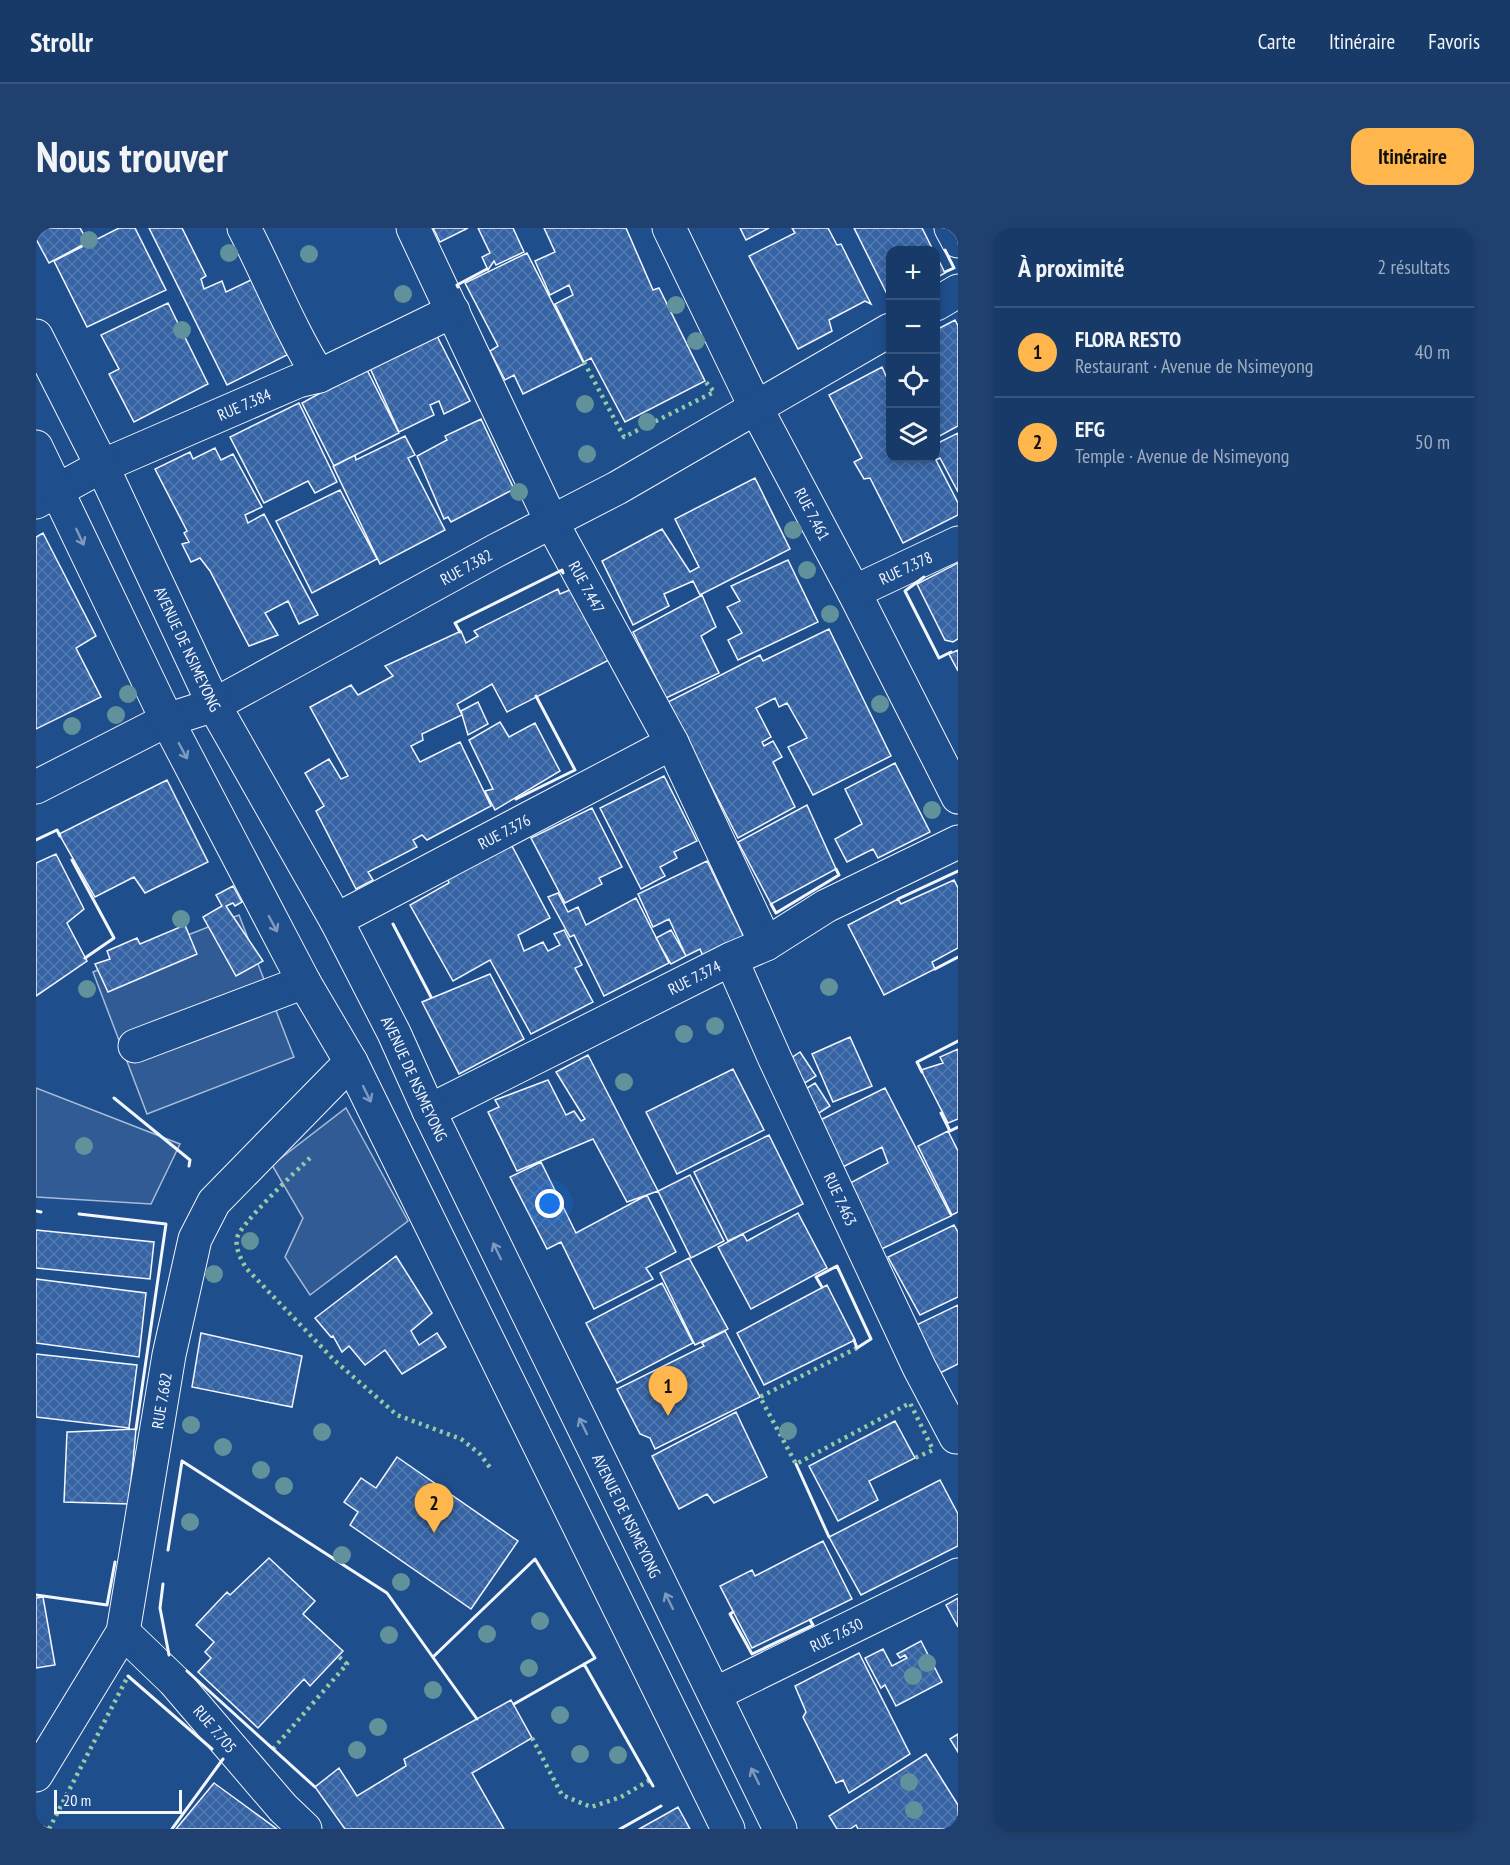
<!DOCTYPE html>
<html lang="fr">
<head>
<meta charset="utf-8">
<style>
	:root { --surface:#173a69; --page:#20416f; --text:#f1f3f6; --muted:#9eadc0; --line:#36547d; --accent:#ffb74d }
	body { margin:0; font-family:"PT Sans Narrow",sans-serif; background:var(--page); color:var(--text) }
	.controls { position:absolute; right:18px; top:18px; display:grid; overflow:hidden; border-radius:12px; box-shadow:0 3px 9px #0003 }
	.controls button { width:54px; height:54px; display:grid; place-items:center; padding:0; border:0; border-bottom:2px solid var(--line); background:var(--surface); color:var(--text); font:30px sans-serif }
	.scale { position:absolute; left:18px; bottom:15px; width:128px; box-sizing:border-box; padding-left:6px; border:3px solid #f2f6ff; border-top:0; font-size:16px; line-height:21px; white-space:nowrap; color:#f2f6ff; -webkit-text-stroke:4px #1f4e8c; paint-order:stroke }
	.you { position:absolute; left:514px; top:976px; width:21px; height:21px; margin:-15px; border:4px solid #fff; border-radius:50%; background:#1a73e8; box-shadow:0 0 0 9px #1a73e833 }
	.badge { display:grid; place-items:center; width:39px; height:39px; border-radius:50%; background:var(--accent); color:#111; font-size:20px; font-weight:700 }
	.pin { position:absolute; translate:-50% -50px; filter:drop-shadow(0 2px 3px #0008) }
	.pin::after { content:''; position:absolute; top:32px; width:21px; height:18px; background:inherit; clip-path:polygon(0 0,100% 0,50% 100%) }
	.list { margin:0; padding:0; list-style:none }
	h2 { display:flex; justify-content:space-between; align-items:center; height:78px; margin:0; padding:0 24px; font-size:26px }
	h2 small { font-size:20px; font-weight:400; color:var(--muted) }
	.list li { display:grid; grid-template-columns:39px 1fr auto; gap:18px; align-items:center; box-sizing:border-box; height:90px; padding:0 24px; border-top:2px solid var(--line) }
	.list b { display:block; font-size:22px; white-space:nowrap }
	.list p { margin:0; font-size:20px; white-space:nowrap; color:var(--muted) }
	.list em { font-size:20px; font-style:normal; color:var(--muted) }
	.icon { flex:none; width:33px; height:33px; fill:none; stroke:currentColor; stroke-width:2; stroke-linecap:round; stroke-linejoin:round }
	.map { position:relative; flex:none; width:922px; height:1601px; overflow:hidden; border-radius:18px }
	header { display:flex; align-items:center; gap:36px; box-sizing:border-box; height:84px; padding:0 30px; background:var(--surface); border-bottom:2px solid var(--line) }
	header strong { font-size:28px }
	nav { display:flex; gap:33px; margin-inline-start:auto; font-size:21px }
	.intro { display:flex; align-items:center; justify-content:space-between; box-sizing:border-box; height:144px; padding:0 36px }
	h1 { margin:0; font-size:42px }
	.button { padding:15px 27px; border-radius:18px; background:var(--accent); color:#111; font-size:21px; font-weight:700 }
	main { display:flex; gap:36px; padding:0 36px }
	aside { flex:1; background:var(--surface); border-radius:18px; box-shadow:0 3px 9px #0003 }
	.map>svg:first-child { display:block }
</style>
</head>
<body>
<header>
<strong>Strollr</strong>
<nav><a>Carte</a><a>Itinéraire</a><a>Favoris</a></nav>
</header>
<div class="intro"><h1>Nous trouver</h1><a class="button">Itinéraire</a></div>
<main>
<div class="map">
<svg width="922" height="1601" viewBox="0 0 922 1601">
	<defs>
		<pattern id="building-cross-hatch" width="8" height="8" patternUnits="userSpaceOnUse" patternTransform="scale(1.5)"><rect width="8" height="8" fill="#3563a3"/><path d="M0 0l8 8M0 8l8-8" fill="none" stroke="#537ab1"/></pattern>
	</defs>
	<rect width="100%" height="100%" fill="#1f4e8c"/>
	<path fill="#305b95" stroke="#a8bbd7" stroke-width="1.5" d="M203,687L258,829L111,886L57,744Z
		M0,860L144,916L115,976L0,969Z
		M310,880L372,993L274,1067L249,1029L267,990L236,937Z"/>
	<path fill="url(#building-cross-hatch)" stroke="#f2f6ff" stroke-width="1.5" d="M5,0H44L52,14L13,35L0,11V3Z
		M83,0H99L130,62L51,99L18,33Z
		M113,0H146L170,48L165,51L168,61L186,53L190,64L219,50L251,127L191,157Z
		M397,0H432L404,14Z
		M442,0H477L488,24L460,37L458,33L452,42L446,29L454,25Z
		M508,0H590L617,62L623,60L669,153L589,194L555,130L548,134L519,76L537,67L533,57L514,67L499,33L519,24Z
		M704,0H733L710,12Z
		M756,0H792L801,17L805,16L835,76L829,73L793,92L796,103L762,121L713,28L759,5Z
		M818,0H886L897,22H854V72Z
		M491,25L548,136L487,166L478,147L469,152L454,123L462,118L429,55Z
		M900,27L909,45L900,50Z
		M132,75L172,156L98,194L73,146L83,141L65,107Z
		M919,92L922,98V198L900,210V102Z
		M400,106L434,173L408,186L403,173L394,177L398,187L363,204L334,140Z
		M846,139L854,157V230H900V216L922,205V264L904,230L900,232L922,275V287L867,315L834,250L828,251L818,234L826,230L793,167Z
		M330,140L363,205L298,238L266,175Z
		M263,175L301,254L279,265L272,253L228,275L194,209Z
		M445,191L478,261L415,294L412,289L408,291L381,228L411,212L409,208Z
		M369,208L379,227L372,230L409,302L344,336L297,238L319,227L320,232Z
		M179,220L185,232L197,226L226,279L209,287L212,295L228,286L282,387L263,396L252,373L229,385L242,407L213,418L174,343L164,330L155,334L146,316L153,314L148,305L151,303L119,241L154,224L157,231Z
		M719,250L754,321L664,367L657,353L628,366L633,378L597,397L566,333L626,301L654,344L663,339L639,291Z
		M304,262L341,331L276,365L240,293Z
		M7,305L60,408L40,420L65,469L0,501V309Z
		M752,332L782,394L702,432L692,412L706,405L691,379L704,373L695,358Z
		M922,335V411L917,414L909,412L881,356Z
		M522,361L524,366L536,361L573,432L471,484L456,456L421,476L426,487L386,506L387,512L375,518L384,534L424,514L455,578L391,612L386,607L377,612L381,619L332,644L337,652L320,661L280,583L288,578L269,545L293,531L305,551L312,548L274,479L315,457L322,467L357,448L349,438L425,403L430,415L442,408L438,403Z
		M666,367L680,399L665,408L683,445L630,470L597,404Z
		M793,401L855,528L777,567L752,519L771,510L751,475L743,479L739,470L720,480L735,509L726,514L728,518L737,513L746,529L737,534L759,579L702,610L632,474L724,427L727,433Z
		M922,422V443L913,426Z
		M442,474L452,496L432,507L425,483Z
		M464,494L473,509L499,495L524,543L459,582L449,563L457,561L433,512Z
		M859,535L894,604L842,630L837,621L811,634L799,611L826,596L809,561Z
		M628,548L661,613L638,624L641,630L624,639L629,648L605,661L564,580Z
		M131,552L172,634L109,665L98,649L59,669L23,606Z
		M771,577L800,641L735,676L702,614Z
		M556,580L586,639L563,650L566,656L529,675L495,610Z
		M475,616L514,690L482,707L488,723L507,714L512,723L524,717L518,706L528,702L546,737L539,740L557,774L495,806L454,732L417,753L374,677L413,655L411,650Z
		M20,626L48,681L31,695L51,733L0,768V635Z
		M671,633L710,713L669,733L664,721L650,728L633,691L617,699L602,666Z
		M918,652L922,660V720L896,734L899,741L848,767L812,697L862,671L865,676Z
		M197,658L206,674L199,678L197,675L190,678L227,733L200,748L167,689L186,678L180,667Z
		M522,665L532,684L542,679L550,697L600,670L633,735L568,768L538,707L534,709L512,669Z
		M149,697L161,726L72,764L59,736L74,731L71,723L101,710L104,716Z
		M635,702L650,728L635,736L620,710Z
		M454,746L488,811L423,846L386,774Z
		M814,809L836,858L797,874L776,826Z
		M922,821V891L912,895L885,842L907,835L904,829Z
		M764,824L780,848L751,866L736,843Z
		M552,827L622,963L591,974L557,911L481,943L452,884L463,879L459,872L512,852L530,887L538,883L545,893L549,891L520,844Z
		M697,841L728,902L641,946L610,884Z
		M779,855L794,878L764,897L749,874Z
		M849,860L915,988L835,1026L803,961L852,935L846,919L797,944L774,897Z
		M912,903L922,923V984L916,987L882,918Z
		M733,907L767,976L692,1013L658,944Z
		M505,934L540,1005L611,967L640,1024L610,1040L617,1051L558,1081L525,1014L511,1021L474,949Z
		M654,947L688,1013L655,1030L622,963Z
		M762,985L791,1040L715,1081L682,1019L707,1006L711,1013Z
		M918,997L922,1004V1069L884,1087L852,1029Z
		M0,1002L118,1014L114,1051L0,1040Z
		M360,1028L396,1085L375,1103L383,1117L401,1105L410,1119L366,1146L349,1122L329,1137L313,1118L306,1124L297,1108L295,1109L279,1090Z
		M653,1030L692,1101L659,1117L624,1045Z
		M0,1051L110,1065L103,1129L0,1115Z
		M626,1055L657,1115L581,1155L550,1095Z
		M791,1057L819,1112L728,1157L701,1105Z
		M922,1077V1136L898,1148L874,1100Z
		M689,1103L724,1169L619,1221L614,1210L604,1206L581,1161L668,1118L666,1115Z
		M165,1105L266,1128L256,1179L156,1159Z
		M0,1126L101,1137L93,1200L0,1189Z
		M700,1184L731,1249L678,1275L671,1266L643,1281L616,1228Z
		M859,1193L879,1230L833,1253L842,1272L802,1293L773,1238Z
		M100,1201L93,1276L28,1274L31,1204Z
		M361,1229L482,1313L435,1381L314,1297L322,1284L308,1274L325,1250L340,1260Z
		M904,1252L922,1286V1318L825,1367L793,1309Z
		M787,1313L816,1371L716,1420L684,1358L716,1342L719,1348Z
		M233,1330L279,1373L267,1386L307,1423L274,1458L268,1451L222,1500L162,1444L175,1430L169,1424L178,1414L160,1397L191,1364L194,1367Z
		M7,1369L19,1437L0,1440V1370Z
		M922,1370V1399L910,1377Z
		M885,1413L906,1454L860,1478L849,1457L845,1460L829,1430L847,1421L856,1438L871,1430L869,1427L864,1430L861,1426Z
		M823,1425L874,1526L813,1565L807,1552L800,1555L767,1489L770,1484L759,1458Z
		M475,1472L496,1510L436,1545L468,1601H309L279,1559L303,1540L321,1568L370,1538L368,1531Z
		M922,1506V1524L914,1511Z
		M890,1526L922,1577V1601H822L820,1597L814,1601H801L793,1588Z
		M178,1555L241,1601H140Z
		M642,1579L654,1601H603L630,1586Z"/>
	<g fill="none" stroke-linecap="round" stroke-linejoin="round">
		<g stroke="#f2f6ff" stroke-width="35">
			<g id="minor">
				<path d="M208,0C233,48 254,102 283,148"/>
				<path id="s1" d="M377,0L516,295L636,515L730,716"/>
				<path id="s2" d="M633,0L720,180L818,364L922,569"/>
				<path d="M915,0L922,13"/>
				<path d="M900,76L922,63"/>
				<path id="s3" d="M0,274L66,238L262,153L283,148L417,83"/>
				<path id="s4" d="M818,364L922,315"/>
				<path id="s5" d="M0,559L131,492L178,477L459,323L581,260L854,102"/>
				<path id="s6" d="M300,692L636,515"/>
				<path id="s7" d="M695,731L739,831L883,1139L920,1209"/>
				<path d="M99,818L268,754"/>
				<path id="s8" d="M393,883L695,731L730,716L790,678L922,614"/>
				<path id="s9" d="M87,1404L138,1453L247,1580L269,1601"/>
				<path id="s10" d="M679,1466L922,1347"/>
				<path id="s11" d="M0,1547L87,1404L133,1127L159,1011L178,974L315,834"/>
			</g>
		</g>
		<g stroke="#f2f6ff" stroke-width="35">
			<g id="major">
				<path id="s12" d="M0,108L66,238L178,477L300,692L358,805L393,883L744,1601"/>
				<path d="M0,219L131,492L268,754L315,834L692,1601"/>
			</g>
		</g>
		<use href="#minor" stroke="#1f4e8c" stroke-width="33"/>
		<use href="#major" stroke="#1f4e8c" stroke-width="33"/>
		<path stroke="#97c8a6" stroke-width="4.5" stroke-dasharray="3 4.5" stroke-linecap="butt" d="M548,134L588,209L678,164L669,153
			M274,930C261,942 204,996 201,1010C199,1021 205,1031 210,1040L298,1132L361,1187L425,1211L444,1226L455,1241
			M821,1120L724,1169L760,1236L874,1175L897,1222L879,1230
			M496,1510L526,1567L555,1579L585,1569L614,1552
			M237,1521L311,1436L302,1428
			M13,1601L92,1448"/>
		<path stroke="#f2f6ff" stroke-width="3" d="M909,44L918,40L909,22
			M422,59L421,57L451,41
			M888,349L869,363L903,430L915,424
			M424,404L419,395L526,342L527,345
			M480,571L539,542L500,468
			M0,612L21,602L24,608
			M36,632L78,710L49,730
			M862,671L922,643
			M735,676L740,685L803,647L800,641
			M357,696L395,769
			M899,741L922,729
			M886,844L881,834L922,813
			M78,870L154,932L153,938
			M905,885L914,903L922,899
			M0,983L5,984
			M43,986L130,996L100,1201
			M786,1059L780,1049L801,1038L835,1111L821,1120L818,1112
			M760,1236L793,1309
			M132,1322L146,1233L351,1365L441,1491
			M127,1356L124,1380L133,1427
			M0,1367L71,1377L79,1334
			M697,1384L694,1386L716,1426L777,1397L774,1392
			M397,1429L499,1331L559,1430L478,1476
			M548,1436L617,1558
			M151,1443L279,1559
			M92,1448L176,1521
			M7,1599L11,1601
			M136,1601L187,1531
			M584,1601L625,1578"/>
	</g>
	<g fill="#61919a">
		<circle cx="53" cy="12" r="9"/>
		<circle cx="193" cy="25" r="9"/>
		<circle cx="273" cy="26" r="9"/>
		<circle cx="367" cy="66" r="9"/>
		<circle cx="640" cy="77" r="9"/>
		<circle cx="146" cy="102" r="9"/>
		<circle cx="660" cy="113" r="9"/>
		<circle cx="549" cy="176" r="9"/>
		<circle cx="611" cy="194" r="9"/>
		<circle cx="551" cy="226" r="9"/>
		<circle cx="483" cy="264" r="9"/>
		<circle cx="757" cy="302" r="9"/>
		<circle cx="771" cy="342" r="9"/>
		<circle cx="794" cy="386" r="9"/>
		<circle cx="92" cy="466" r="9"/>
		<circle cx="844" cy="476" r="9"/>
		<circle cx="80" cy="487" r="9"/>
		<circle cx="36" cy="498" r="9"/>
		<circle cx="896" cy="582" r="9"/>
		<circle cx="145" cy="691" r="9"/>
		<circle cx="793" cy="759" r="9"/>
		<circle cx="51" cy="761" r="9"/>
		<circle cx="679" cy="798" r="9"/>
		<circle cx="648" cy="806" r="9"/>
		<circle cx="588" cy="854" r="9"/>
		<circle cx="48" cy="918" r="9"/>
		<circle cx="214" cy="1013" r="9"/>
		<circle cx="178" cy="1046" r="9"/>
		<circle cx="155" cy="1197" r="9"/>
		<circle cx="752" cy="1203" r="9"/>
		<circle cx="286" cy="1204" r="9"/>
		<circle cx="187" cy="1219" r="9"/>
		<circle cx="225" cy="1242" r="9"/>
		<circle cx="248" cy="1258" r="9"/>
		<circle cx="154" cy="1294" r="9"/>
		<circle cx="306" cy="1327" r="9"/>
		<circle cx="365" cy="1354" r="9"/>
		<circle cx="504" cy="1393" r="9"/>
		<circle cx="451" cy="1406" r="9"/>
		<circle cx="353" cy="1407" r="9"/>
		<circle cx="891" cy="1435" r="9"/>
		<circle cx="493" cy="1440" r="9"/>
		<circle cx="877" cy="1448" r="9"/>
		<circle cx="397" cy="1462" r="9"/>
		<circle cx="524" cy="1487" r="9"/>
		<circle cx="342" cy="1499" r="9"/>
		<circle cx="321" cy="1522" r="9"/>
		<circle cx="544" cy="1526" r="9"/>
		<circle cx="582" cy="1527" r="9"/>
		<circle cx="873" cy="1554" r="9"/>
		<circle cx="878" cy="1582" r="9"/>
	</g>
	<defs><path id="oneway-shaft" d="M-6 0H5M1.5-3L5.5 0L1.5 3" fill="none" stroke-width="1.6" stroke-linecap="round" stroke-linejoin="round" transform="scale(1.5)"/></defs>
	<g stroke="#7e9ac0">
		<use href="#oneway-shaft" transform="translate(44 309) rotate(65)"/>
		<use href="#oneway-shaft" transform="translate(147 523) rotate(62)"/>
		<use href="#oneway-shaft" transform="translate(237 696) rotate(62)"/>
		<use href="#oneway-shaft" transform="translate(331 866) rotate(64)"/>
		<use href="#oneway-shaft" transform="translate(461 1023) rotate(-116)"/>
		<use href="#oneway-shaft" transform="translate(547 1198) rotate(-116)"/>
		<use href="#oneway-shaft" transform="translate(633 1373) rotate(-116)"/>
		<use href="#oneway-shaft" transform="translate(719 1548) rotate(-116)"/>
	</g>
	<g text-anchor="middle" stroke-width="4.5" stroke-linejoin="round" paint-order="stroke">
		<g font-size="16" fill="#f2f6ff" stroke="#1f4e8c">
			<text dy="6" stroke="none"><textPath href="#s3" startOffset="230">RUE 7.384</textPath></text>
			<text dy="6" stroke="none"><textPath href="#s2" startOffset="320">RUE 7.461</textPath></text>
			<text dy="6" stroke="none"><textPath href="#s5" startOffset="484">RUE 7.382</textPath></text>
			<text dy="6" stroke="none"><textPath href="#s4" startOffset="57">RUE 7.378</textPath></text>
			<text dy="6" stroke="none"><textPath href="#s1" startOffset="399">RUE 7.447</textPath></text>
			<text dy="6" stroke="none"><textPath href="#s12" startOffset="348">AVENUE DE NSIMEYONG</textPath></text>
			<text dy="6" stroke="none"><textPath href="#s6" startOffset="190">RUE 7.376</textPath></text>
			<text dy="6" stroke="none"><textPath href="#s8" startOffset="297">RUE 7.374</textPath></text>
			<text dy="6" stroke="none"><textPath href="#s12" startOffset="834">AVENUE DE NSIMEYONG</textPath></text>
			<text dy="6" stroke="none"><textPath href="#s7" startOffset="264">RUE 7.463</textPath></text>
			<text dy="6" stroke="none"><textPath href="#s11" startOffset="402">RUE 7.682</textPath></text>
			<text dy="6" stroke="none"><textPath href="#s12" startOffset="1320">AVENUE DE NSIMEYONG</textPath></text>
			<text dy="6" stroke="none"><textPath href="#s10" startOffset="135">RUE 7.630</textPath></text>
			<text dy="6" stroke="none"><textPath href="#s9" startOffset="134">RUE 7.705</textPath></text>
		</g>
	</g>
</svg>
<div class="controls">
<button>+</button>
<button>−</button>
<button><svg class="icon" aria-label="locate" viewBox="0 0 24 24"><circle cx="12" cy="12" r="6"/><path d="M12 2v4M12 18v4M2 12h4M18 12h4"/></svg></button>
<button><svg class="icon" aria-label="layers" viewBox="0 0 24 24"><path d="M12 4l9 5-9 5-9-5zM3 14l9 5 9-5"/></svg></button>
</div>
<div class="scale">20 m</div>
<div class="you"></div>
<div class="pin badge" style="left:632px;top:1188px">1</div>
<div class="pin badge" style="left:398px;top:1305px">2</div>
</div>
<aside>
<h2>À proximité<small>2 résultats</small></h2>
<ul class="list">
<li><span class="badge">1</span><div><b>FLORA RESTO</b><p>Restaurant · Avenue de Nsimeyong</p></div><em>40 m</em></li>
<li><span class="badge">2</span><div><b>EFG</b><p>Temple · Avenue de Nsimeyong</p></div><em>50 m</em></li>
</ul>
</aside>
</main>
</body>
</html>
